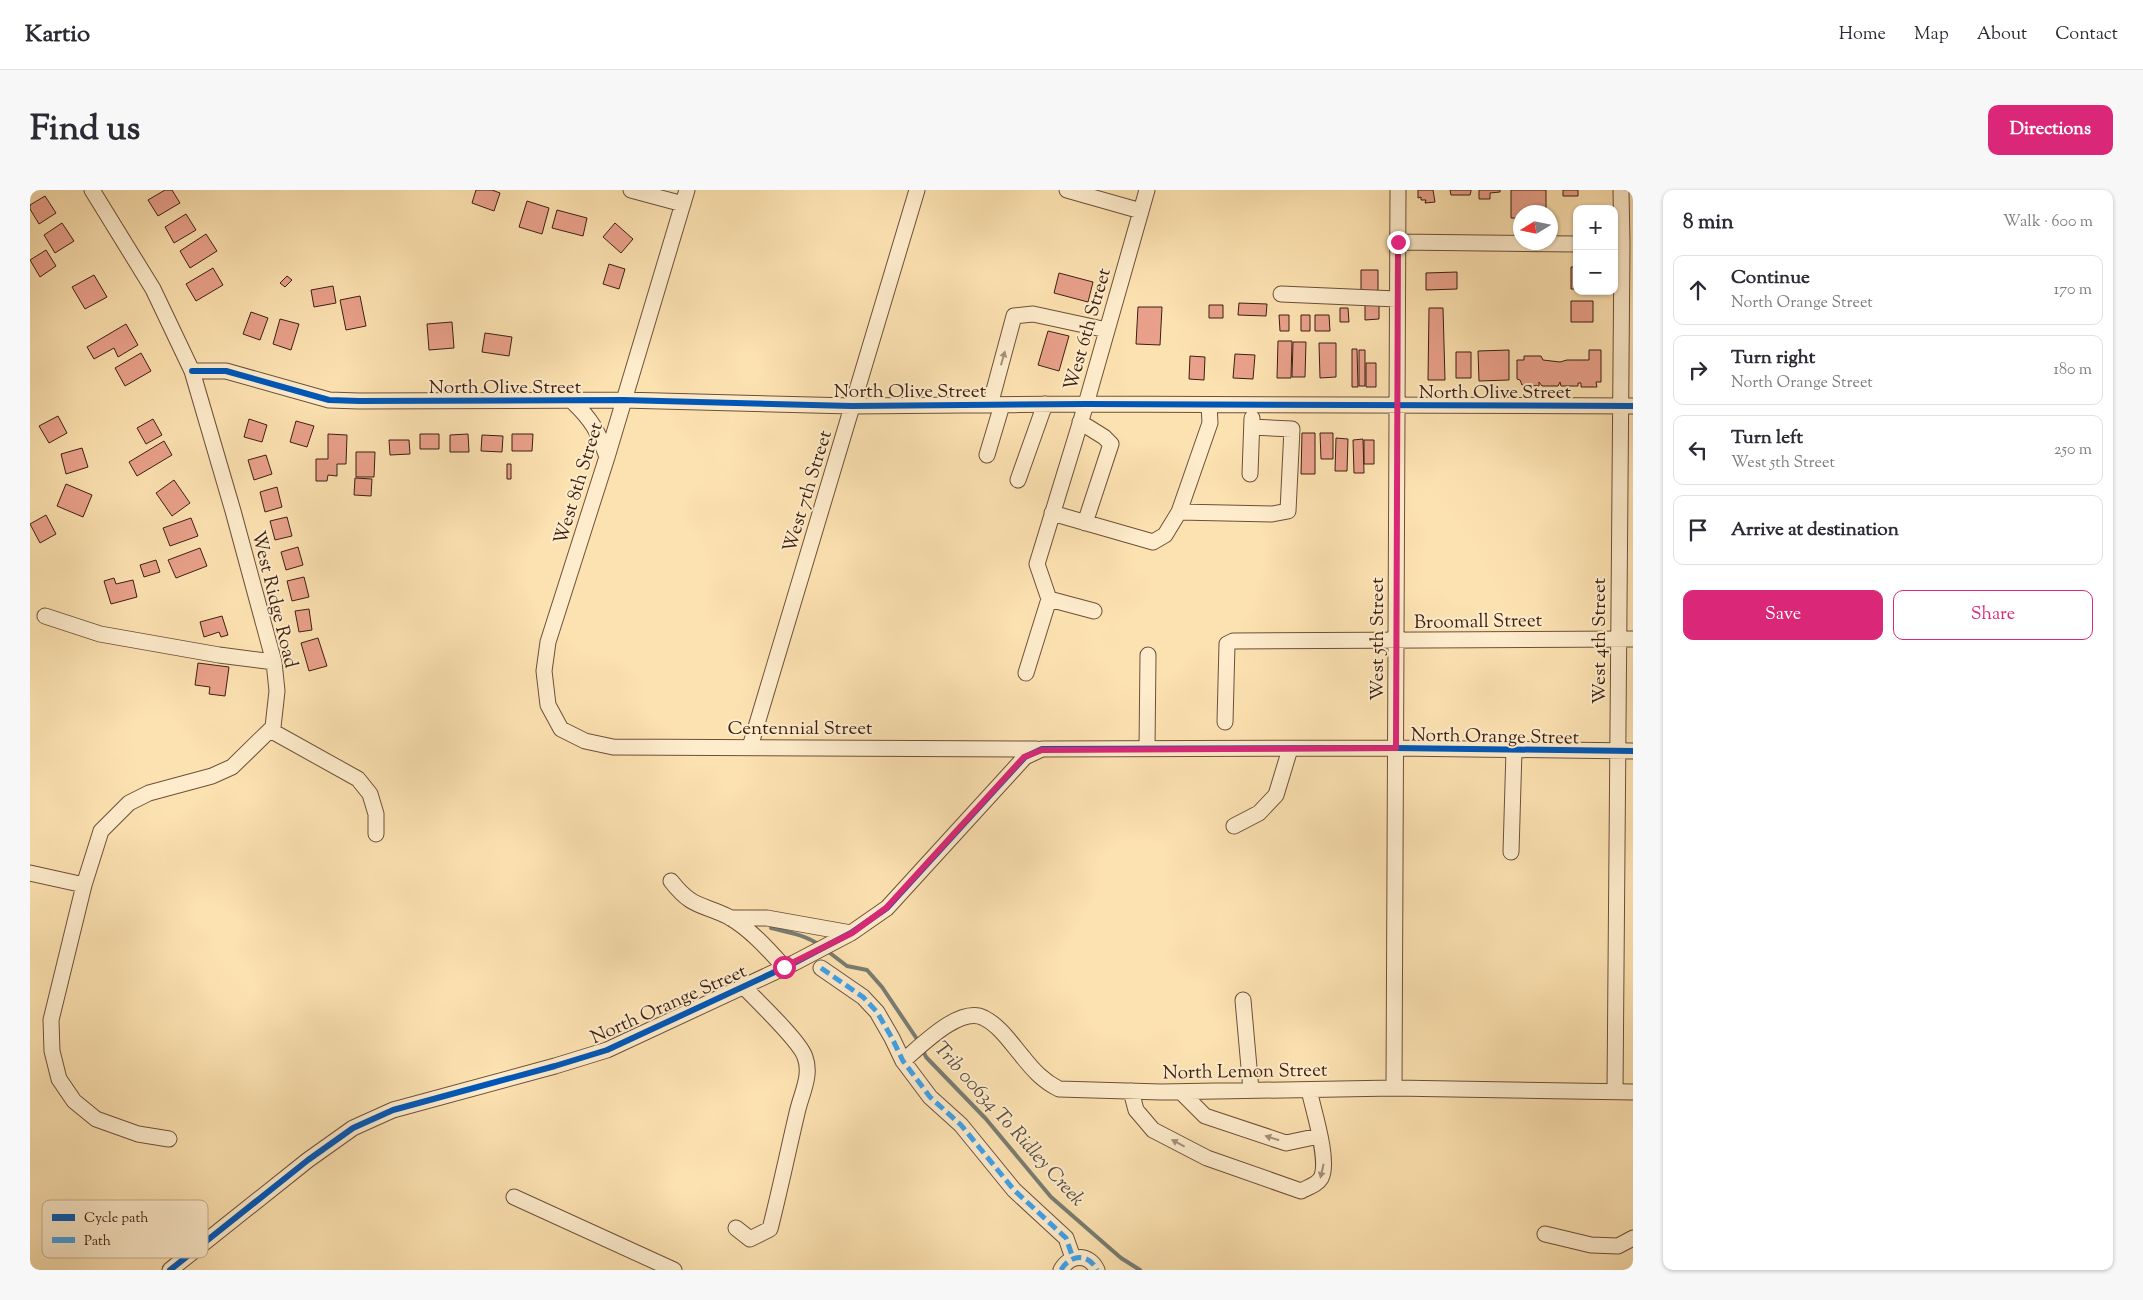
<!DOCTYPE html>
<html lang="en">
<head>
<meta charset="utf-8">
<style>
	:root { --surface:#fff; --page:#f7f7f7; --text:#2b2b33; --muted:#7c7c81; --line:#e1e1e2; --accent:#db2777 }
	body { margin:0; font-family:"Sorts Mill Goudy",serif; background:var(--page); color:var(--text) }
	.controls { position:absolute; right:15px; top:15px; display:grid; overflow:hidden; border-radius:10px; box-shadow:0 1px 4px #0004 }
	.controls button { width:45px; height:45px; display:grid; place-items:center; padding:0; border:0; border-bottom:1px solid var(--line); background:var(--surface); color:var(--text); font:25px sans-serif }
	.compass { position:absolute; left:1483px; top:15px; width:45px; height:45px; border-radius:50%; background:var(--surface); box-shadow:0 1px 4px #0004; rotate:260deg }
	.stop { position:absolute; width:15px; height:15px; margin:-11px; border:4px solid #db2777; border-radius:50%; background:#fff }
	.stop.end { background:#db2777; border-color:#fff; box-shadow:0 1px 5px #0008 }
	.list { margin:0; padding:0; list-style:none }
	h2 { display:flex; justify-content:space-between; align-items:center; height:65px; margin:0; padding:0 20px; font-size:21px }
	h2 small { font-size:16px; font-weight:400; color:var(--muted) }
	.list li { display:grid; grid-template-columns:32px 1fr auto; gap:15px; align-items:center; box-sizing:border-box; height:70px; margin:0 10px 10px; padding:0 10px; border:1px solid var(--line); border-radius:10px }
	.list b { display:block; font-size:19px; white-space:nowrap }
	.list p { margin:0; font-size:16px; white-space:nowrap; color:var(--muted) }
	.list em { font-size:16px; font-style:normal; color:var(--muted) }
	.actions { display:flex; gap:10px; padding:15px 20px }
	.actions a { flex:1; padding:11px 0; border:1px solid var(--accent); border-radius:10px; text-align:center; font-size:18px; color:var(--accent) }
	.actions .main { background:var(--accent); color:#fff }
	.icon { flex:none; width:28px; height:28px; fill:none; stroke:currentColor; stroke-width:2; stroke-linecap:round; stroke-linejoin:round }
	.map { position:relative; flex:none; width:1603px; height:1080px; overflow:hidden; border-radius:10px }
	header { display:flex; align-items:center; gap:30px; box-sizing:border-box; height:70px; padding:0 25px; background:var(--surface); border-bottom:1px solid var(--line) }
	header strong { font-size:24px }
	nav { display:flex; gap:28px; margin-inline-start:auto; font-size:18px }
	.intro { display:flex; align-items:center; justify-content:space-between; box-sizing:border-box; height:120px; padding:0 30px }
	h1 { margin:0; font-size:35px }
	.button { padding:12px 22px; border-radius:10px; background:var(--accent); color:#fff; font-size:18px; font-weight:700 }
	main { display:flex; gap:30px; padding:0 30px }
	aside { flex:1; background:var(--surface); border-radius:10px; box-shadow:0 1px 4px #0004 }
	.map>svg:first-child { display:block }
</style>
</head>
<body>
<header>
<strong>Kartio</strong>
<nav><a>Home</a><a>Map</a><a>About</a><a>Contact</a></nav>
</header>
<div class="intro"><h1>Find us</h1><a class="button">Directions</a></div>
<main>
<div class="map">
<svg width="1603" height="1080" viewBox="0 0 1603 1080">
	<rect width="100%" height="100%" fill="#fde2b1"/>
	<filter id="stains"><feTurbulence type="fractalNoise" baseFrequency=".004" numOctaves="4"/><feColorMatrix values="0 0 0 0 .2 0 0 0 0 .09 0 0 0 0 .02 0 0 0 .5 -.17"/></filter>
	<radialGradient id="worn" r=".72"><stop offset=".6" stop-color="#630" stop-opacity="0"/><stop offset="1" stop-color="#630" stop-opacity=".3"/></radialGradient>
	<g fill="none" stroke-linecap="round" stroke-linejoin="round">
		<path stroke="#787d74" stroke-width="4" d="M741,738C758,742 776,745 791,756
			M796,760L817,776L837,780L852,797L889,852
			M892,858L896,867L956,929L1021,1007L1091,1068L1110,1080"/>
	</g>
	<path fill="#eaa18b" stroke="#3b1f13" d="M135,0H142L150,13L128,26L118,10Z
		M446,0H462L470,3L464,21L442,13Z
		M1388,0H1403L1405,12L1395,13L1396,10H1391V7L1388,8Z
		M1420,0H1441V1L1440,5H1421Z
		M1449,0H1470V2L1460,3V9H1449Z
		M1481,0H1516V22H1490V28H1481Z
		M1533,0H1548V6H1533Z
		M15,6L26,23L9,34L0,19V15Z
		M497,11L519,18L512,44L489,37Z
		M527,20L557,28L553,46L522,38Z
		M156,24L166,40L144,53L135,37Z
		M32,33L44,51L25,63L14,45Z
		M585,33L603,49L591,63L573,47Z
		M176,44L187,61L160,78L150,61Z
		M16,60L26,76L10,87L0,70Z
		M579,74L595,79L589,99L573,94Z
		M1541,77H1547V99H1541Z
		M183,78L193,95L166,111L156,94Z
		M1331,80H1348V102H1331Z
		M1427,82V99L1396,100V83Z
		M1029,83L1063,92L1058,112L1024,103Z
		M64,85L77,107L55,119L42,97Z
		M257,86L262,90L255,97L250,93Z
		M303,96L306,113L284,117L281,100Z
		M330,106L336,136L316,140L310,110Z
		M1541,111H1563V132H1541Z
		M1209,113L1237,114L1236,126L1208,125Z
		M1335,114H1349V129L1335,130Z
		M1179,115H1193V128H1179Z
		M1108,117H1132L1130,155L1106,154Z
		M1310,118H1318L1319,132H1310Z
		M1399,118H1413L1415,190H1398Z
		M221,122L238,128L230,150L213,144Z
		M1249,125H1259V141H1250Z
		M1271,125H1280V141H1271Z
		M1285,125H1299L1300,141H1285Z
		M250,129L269,134L261,160L243,154Z
		M422,132L424,158L399,160L397,134Z
		M96,134L108,155L88,167L84,158L64,169L57,157Z
		M1018,141L1039,146L1029,181L1008,175Z
		M455,143L482,147L479,166L452,162Z
		M1248,151H1262L1261,188H1247Z
		M1263,152H1276L1275,187H1262Z
		M1289,153H1306V187L1290,188Z
		M1322,159H1327L1328,197H1322Z
		M1329,160H1335V196H1329Z
		M1479,160V190L1449,191L1448,161Z
		M1559,160H1571V192H1566L1567,197H1551V193H1548V196H1531L1530,192L1528,196H1512L1509,192V196L1492,195L1490,190L1487,189V170H1494V166H1511L1513,170L1530,172L1537,170H1559Z
		M1426,162H1441V188H1426Z
		M111,163L121,181L95,196L85,178Z
		M1205,164L1225,165L1223,189L1203,188Z
		M1160,166L1175,167L1174,190L1159,189Z
		M1336,173H1346V197H1336Z
		M28,226L37,243L19,253L9,236Z
		M123,229L132,245L116,254L107,238Z
		M219,229L237,235L232,252L214,247Z
		M266,231L284,236L277,257L260,252Z
		M1272,243H1285V284H1271Z
		M1290,243H1303V269H1291Z
		M298,244L317,245L316,274H307V286L298,285L297,291H286V269H298Z
		M390,244H409V259H390Z
		M438,244L439,262H420V245Z
		M482,244H503L502,261H482Z
		M452,245L473,246L472,262L451,261Z
		M1306,248L1318,249L1317,281H1305Z
		M1333,249L1334,283H1324L1323,250Z
		M359,250H379L380,264L360,265Z
		M1334,250H1344V274H1334Z
		M134,251L142,265L107,286L99,272Z
		M52,258L58,277L36,284L31,264Z
		M326,262H345L344,287H326Z
		M236,265L242,284L224,290L218,270Z
		M477,274H481V289H477Z
		M325,288L342,289L341,306L324,305Z
		M144,290L160,313L142,326L126,303Z
		M36,294L62,305L53,327L27,316Z
		M247,297L252,317L235,322L230,302Z
		M16,325L26,344L10,353L0,334Z
		M257,327L262,346L245,350L240,331Z
		M161,328L168,346L140,356L133,338Z
		M268,357L273,375L256,380L251,362Z
		M170,358L177,376L146,388L138,370Z
		M126,370L130,382L114,387L110,375Z
		M274,387L279,407L262,411L257,391Z
		M84,388L86,394L103,390L107,407L81,414L74,391Z
		M279,419L282,440L269,442L265,421Z
		M192,426L198,445L191,447L189,442L174,447L170,432Z
		M288,448L297,476L279,481L271,453Z
		M168,473L199,477L195,506L179,504L180,497L165,495Z"/>
	<g fill="none" stroke-linecap="round" stroke-linejoin="round">
		<g stroke="#6c503a" stroke-width="17">
			<path id="minor" d="M62,0L123,99L162,181L203,321L244,472L247,501L243,537L202,577L182,586L119,603L99,613L71,641L54,695L21,830L22,861L29,889L44,911L66,929L108,944L139,949
				M601,0L653,14
				M657,0L577,267L518,452L514,481L518,515L531,539L555,551L583,557L1007,559
				M1037,0L1111,21
				M1368,52L1547,54
				M1251,104L1367,109
				M162,181H196L299,210L329,211L593,210L822,216L1056,214L1603,216
				M542,211C562,230 568,241 577,267
				M960,215L984,126L1003,124L1077,140
				M1179,215L1180,233L1149,322L1242,324L1258,321L1262,239L1222,237
				M1050,232L1074,247L1081,254L1055,333
				M957,265L972,215
				M1220,284L1222,228
				M988,290L1015,214
				M1022,323L1123,352L1135,345L1149,322
				M1019,409L1064,421
				M15,426L70,444L189,465L244,472
				M996,483L1019,409L1007,374L1056,214L1117,0
				M1195,532L1197,454L1203,451L1603,449
				M240,540L328,589L340,604L346,624V644
				M720,557L887,0
				M1117,559L1118,465
				M1204,636L1229,623L1246,605L1260,559
				M1481,662L1484,560
				M0,683L54,695
				M641,691C663,719 671,713 699,727C720,739 738,759 754,777
				M700,728H737L821,743
				M791,778L833,807L847,822L862,848L873,871L900,907L931,935L984,1000L1036,1048L1043,1068
				M1213,810L1221,900
				M873,871C890,857 930,815 954,828C970,836 981,853 992,866C1003,880 1013,891 1029,899L1131,902L1364,898L1603,902
				M1364,898L1368,0
				M1101,901L1106,920L1123,940L1177,968L1271,1001C1278,997 1287,995 1291,988C1300,971 1283,919 1279,900
				M1585,901L1592,54L1591,0
				M1151,902L1175,926L1256,953L1289,946
				M484,1007L644,1080
				M706,1038L720,1049L740,1039C750,1000 758,961 767,923C771,904 782,886 775,867C770,851 726,810 712,795
				M1515,1044L1561,1055L1588,1056L1603,1048
				M140,1080L278,970L323,938L363,920L525,876L577,860L764,773L821,743L857,718L995,567L1012,559L1366,558L1603,561
				M1031,1080C1040,1064 1059,1063 1067,1080"/>
		</g>
		<use href="#minor" stroke="#feeccc" stroke-width="15"/>
		<path stroke="#3fa2ea" stroke-width="5" stroke-dasharray="10 5" stroke-linecap="butt" d="M791,778L833,807L847,822L862,848L873,871L900,907L931,935L984,1000L1036,1048L1043,1068
			M1031,1080C1040,1064 1059,1063 1067,1080"/>
		<g stroke="#feeccc" stroke-width="9">
			<path id="cycleway" d="M162,181H196L299,210L329,211L593,210L822,216L1056,214L1603,216
				M140,1080L278,970L323,938L363,920L525,876L577,860L764,773L821,743L857,718L995,567L1012,559L1366,558L1603,561"/>
		</g>
		<use href="#cycleway" stroke="#0057b8" stroke-width="6"/>
	</g>
	<defs><path id="oneway-solid" d="M-6-.8H1V-3.2L6.5 0L1 3.2V.8H-6Z" transform="scale(1.25)"/></defs>
	<g fill="#a69079">
		<use href="#oneway-solid" transform="translate(973 168) rotate(-74)"/>
		<use href="#oneway-solid" transform="translate(1242 948) rotate(-162)"/>
		<use href="#oneway-solid" transform="translate(1148 953) rotate(-152)"/>
		<use href="#oneway-solid" transform="translate(1292 981) rotate(103)"/>
	</g>
	<g fill="none" stroke-linecap="round" stroke-linejoin="round">
		<path stroke="#db2777" stroke-width="6" d="M754,777L822,743L856,718L994,567L1012,560L1366,558L1368,52"/>
	</g>
	<g text-anchor="middle" stroke-width="4" stroke-linejoin="round" paint-order="stroke">
		<g font-size="19" fill="#3b1f13" stroke="#feeccc">
			<text transform="translate(1056 139) rotate(-74)" y="7">West 6th Street</text>
			<text x="475" y="203">North Olive Street</text>
			<text x="880" y="207">North Olive Street</text>
			<text x="1465" y="208">North Olive Street</text>
			<text transform="translate(547 293) rotate(-73)" y="7">West 8th Street</text>
			<text transform="translate(776 301) rotate(-73)" y="7">West 7th Street</text>
			<text transform="translate(246 409) rotate(76)" y="7">West Ridge Road</text>
			<text transform="translate(1448 430) rotate(-1)" y="7">Broomall Street</text>
			<text transform="translate(1346 449) rotate(-90)" y="7">West 5th Street</text>
			<text transform="translate(1568 451) rotate(-90)" y="7">West 4th Street</text>
			<text x="770" y="544">Centennial Street</text>
			<text transform="translate(1465 545) rotate(1)" y="7">North Orange Street</text>
			<text transform="translate(638 813) rotate(-24)" y="7">North Orange Street</text>
			<text transform="translate(1215 880) rotate(-1)" y="7">North Lemon Street</text>
		</g>
		<g font-size="20" font-style="italic" fill="#5a4e43" stroke="#feeccc">
			<text transform="translate(980 933) rotate(48)" y="7">Trib 00634 To Ridley Creek</text>
		</g>
	</g>
	<rect x="12" y="1010" width="166" height="58" rx="8" fill="#feeccc" stroke="#c4ae94" stroke-width="1"/>
	<rect x="22" y="1024" width="23" height="7" fill="#0057b8"/>
	<rect x="22" y="1047" width="23" height="6" fill="#3fa2ea"/>
	<g font-size="14" fill="#3b1f13">
		<text x="54" y="1032">Cycle path</text>
		<text x="54" y="1055">Path</text>
	</g>
	<rect width="100%" height="100%" filter="url(#stains)"/>
	<rect width="100%" height="100%" fill="url(#worn)"/>
</svg>
<div class="controls">
<button>+</button>
<button>−</button>
</div>
<svg class="compass" viewBox="-18 -18 36 36"><path d="M0-13l5 13h-10z" fill="#e53935"/><path d="M0 13l5-13h-10z" fill="#7c7c81"/></svg>
<div class="stop" style="left:754px;top:777px"></div>
<div class="stop end" style="left:1368px;top:52px"></div>
</div>
<aside>
<h2>8 min<small>Walk · 600 m</small></h2>
<ul class="list">
<li><svg class="icon" aria-label="ahead" viewBox="0 0 24 24"><path d="M12 20V5M6 11l6-6 6 6"/></svg><div><b>Continue</b><p>North Orange Street</p></div><em>170 m</em></li>
<li><svg class="icon" aria-label="right" viewBox="0 0 24 24"><path d="M7 20v-9h11M14 6l5 5-5 5"/></svg><div><b>Turn right</b><p>North Orange Street</p></div><em>180 m</em></li>
<li><svg class="icon" aria-label="left" viewBox="0 0 24 24"><path d="M17 20v-9H6M10 6l-5 5 5 5"/></svg><div><b>Turn left</b><p>West 5th Street</p></div><em>250 m</em></li>
<li><svg class="icon" aria-label="arrive" viewBox="0 0 24 24"><path d="M6 21V4h12l-3 4 3 4H6"/></svg><div><b>Arrive at destination</b></div></li>
</ul>
<div class="actions"><a class="main">Save</a><a>Share</a></div>
</aside>
</main>
</body>
</html>
